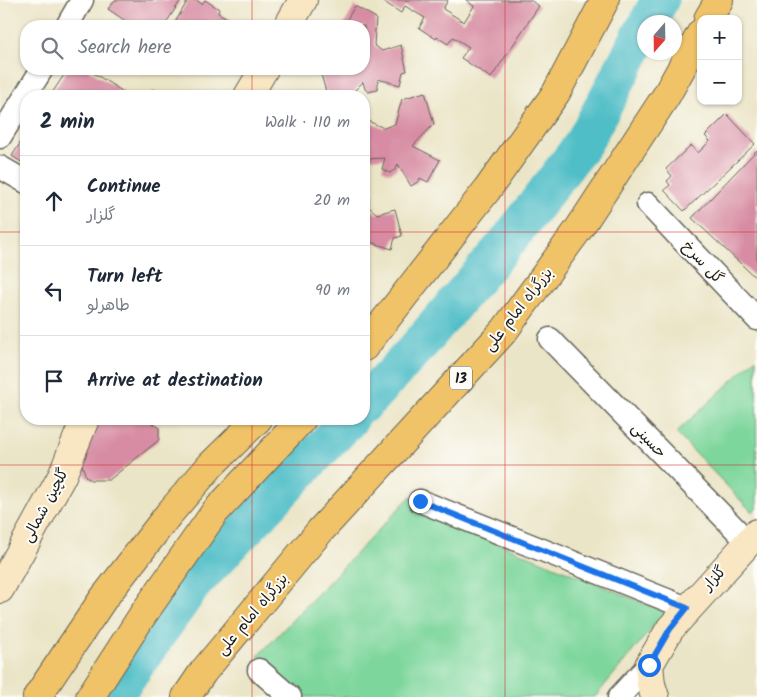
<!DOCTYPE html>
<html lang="en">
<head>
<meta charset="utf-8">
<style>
	:root { --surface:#fff; --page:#f6f6f7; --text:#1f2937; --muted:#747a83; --line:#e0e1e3 }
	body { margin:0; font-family:Kalam,"Playpen Sans Arabic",sans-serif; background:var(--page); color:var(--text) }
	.controls { position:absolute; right:15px; top:15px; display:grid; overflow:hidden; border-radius:10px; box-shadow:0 1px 4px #0004 }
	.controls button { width:45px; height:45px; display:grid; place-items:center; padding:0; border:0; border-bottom:1px solid var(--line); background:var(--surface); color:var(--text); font:25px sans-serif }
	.compass { position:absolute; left:637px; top:15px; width:45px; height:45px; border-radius:50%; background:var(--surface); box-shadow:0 1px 4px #0004; rotate:200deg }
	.stop { position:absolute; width:15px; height:15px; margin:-11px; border:4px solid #1a73e8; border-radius:50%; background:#fff }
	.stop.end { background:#1a73e8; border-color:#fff; box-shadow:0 1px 5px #0008 }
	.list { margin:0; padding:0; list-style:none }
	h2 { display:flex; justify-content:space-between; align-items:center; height:65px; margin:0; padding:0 20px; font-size:21px }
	h2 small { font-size:16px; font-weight:400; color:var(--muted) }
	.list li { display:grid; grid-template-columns:32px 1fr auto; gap:15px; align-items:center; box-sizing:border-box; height:90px; padding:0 20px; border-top:1px solid var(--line) }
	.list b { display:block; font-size:19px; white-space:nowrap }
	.list p { margin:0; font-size:16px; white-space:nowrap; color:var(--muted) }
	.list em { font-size:16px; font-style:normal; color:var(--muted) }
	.icon { flex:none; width:28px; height:28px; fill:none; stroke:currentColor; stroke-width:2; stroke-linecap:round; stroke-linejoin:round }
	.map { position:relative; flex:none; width:757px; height:697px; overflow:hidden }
	.search { position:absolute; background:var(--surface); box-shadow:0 1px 4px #0004; left:20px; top:20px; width:350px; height:55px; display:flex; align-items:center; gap:12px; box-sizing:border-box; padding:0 18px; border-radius:20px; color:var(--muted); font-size:19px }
	.panel { position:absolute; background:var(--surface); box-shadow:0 1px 4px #0004; left:20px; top:90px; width:350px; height:335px; border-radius:20px }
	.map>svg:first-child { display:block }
</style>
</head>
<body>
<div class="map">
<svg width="757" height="697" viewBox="0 0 757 697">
	<rect width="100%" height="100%" fill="#fdfcf7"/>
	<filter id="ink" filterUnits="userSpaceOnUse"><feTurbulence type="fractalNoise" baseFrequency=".02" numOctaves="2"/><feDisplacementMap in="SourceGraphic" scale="10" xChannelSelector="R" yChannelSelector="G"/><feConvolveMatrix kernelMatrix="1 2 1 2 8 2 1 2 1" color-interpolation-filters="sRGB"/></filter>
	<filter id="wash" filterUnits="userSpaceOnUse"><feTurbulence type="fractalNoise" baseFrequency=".0096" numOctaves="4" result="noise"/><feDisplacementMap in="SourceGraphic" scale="20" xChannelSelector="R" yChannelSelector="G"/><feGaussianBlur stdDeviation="1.12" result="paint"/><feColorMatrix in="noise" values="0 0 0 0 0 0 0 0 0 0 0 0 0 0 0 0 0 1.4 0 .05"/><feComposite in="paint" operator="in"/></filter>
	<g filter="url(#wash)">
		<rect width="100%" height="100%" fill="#ebe5c7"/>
		<path fill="#7dd69b" stroke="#4c795c" d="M756,358L757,508L752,512L676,433Z
			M411,496L420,511L665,612L595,697H304L258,656Z"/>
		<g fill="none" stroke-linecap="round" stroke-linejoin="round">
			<path stroke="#50bec7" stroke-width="38" d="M648,22L660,0
				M364,404L414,351L509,240L584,142L644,29
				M113,697L193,584L350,419"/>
		</g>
		<g id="blocks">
			<path fill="#d78ca3" d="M115,0H181L164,26H133L108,9Z
				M188,0H196L202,4L205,0L219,9L218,13L235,22L232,26H173Z
				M385,0H448L443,9L464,22L474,6L466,0H530L539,6L491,78L461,58L469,47L453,37L448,44L437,37L436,39L419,28L425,18L405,6L401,13L384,2Z
				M355,6L376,18L374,45L382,51L401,45L407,71L403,72L400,85L378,79L377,90L368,92L365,89L363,82L349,96H339L336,93L327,95L320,71L326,69H364V26H343Z
				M68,69H87L130,96H50Z
				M153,91L162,96H150Z
				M425,92L434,124L413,146L440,160L428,182L420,178L419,181L411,186L398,164L396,169L390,173L382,169L385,158L364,159V128L368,121L384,128L395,124L402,99Z
				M727,114L755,144L684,211L664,190L670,185L667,181L672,176L666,169L691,145L698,153L710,141L705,136Z
				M26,134V165L12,156Z
				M757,150V279L692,218Z
				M364,176L369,180V207L377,214L395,209L402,236L395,238L392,249L370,242L368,252L364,253Z
				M95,419H144L159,427V440L109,480H91L86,477L79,455Z"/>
		</g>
	</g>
	<g filter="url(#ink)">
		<use href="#blocks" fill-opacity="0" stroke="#646258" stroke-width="1"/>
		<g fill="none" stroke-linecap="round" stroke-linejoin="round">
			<g stroke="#646258" stroke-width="25">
				<path id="street" d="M67,26L82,0
					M0,137L42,69
					M0,167L26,182
					M648,204L757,319
					M550,339L748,542
					M420,501L687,608
					M259,670L290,697
					M619,697L649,665"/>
			</g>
			<g stroke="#646258" stroke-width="30">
				<path id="secondary" d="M288,26L303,0
					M248,96L264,69
					M0,589L62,476L85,419
					M655,697L651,684L649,665L670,629L757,533"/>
			</g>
			<g stroke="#646258" stroke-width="30">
				<path id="highway" d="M708,19L719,0
					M364,347L487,190L556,93L605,0
					M37,697L103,599L168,515L211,465L258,419
					M90,697L142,616L215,512L302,419
					M186,697L203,672L320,531L504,331L578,230L666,96L701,33"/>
			</g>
			<use href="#street" stroke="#fff" stroke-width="22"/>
			<use href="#secondary" stroke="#f9e7c3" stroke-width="28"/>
			<use href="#highway" stroke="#f0c369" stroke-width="28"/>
		</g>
	</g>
	<g fill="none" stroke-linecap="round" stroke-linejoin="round" filter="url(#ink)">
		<path stroke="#1a73e8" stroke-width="6" d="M420,501L687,608L670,629L649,665"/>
	</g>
	<path fill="none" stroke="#d62828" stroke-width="1" stroke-opacity="0.55" d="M252,0V26M505,0V697M252,69V96M0,232H26M364,232H757M252,419V697M0,465H757"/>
	<g text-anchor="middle" stroke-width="4" stroke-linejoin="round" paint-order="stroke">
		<rect fill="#fdfcf7" stroke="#605f5e" stroke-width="1" x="450" y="366.5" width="22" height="23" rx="4"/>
		<g font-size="14" font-weight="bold" fill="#1c1c1c">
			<text x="461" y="383">13</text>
		</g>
		<g font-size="15" fill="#1c1c1c" stroke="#fdfcf7">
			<text transform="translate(703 262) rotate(47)" y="5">گل سرخ</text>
			<text transform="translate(518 309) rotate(-52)" y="5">بزرگراه امام علی</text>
			<text transform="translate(649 440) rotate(46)" y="5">حسینی</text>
			<text transform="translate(45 505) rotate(-62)" y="5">گلچین شمالی</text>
			<text transform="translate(714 578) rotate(-48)" y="5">گلزار</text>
			<text transform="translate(252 614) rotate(-50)" y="5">بزرگراه امام علی</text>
		</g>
	</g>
</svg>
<div class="controls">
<button>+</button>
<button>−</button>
</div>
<svg class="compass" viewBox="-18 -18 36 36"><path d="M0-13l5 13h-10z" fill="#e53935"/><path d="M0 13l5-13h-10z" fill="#747a83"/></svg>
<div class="stop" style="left:649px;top:665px"></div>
<div class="stop end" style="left:420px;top:501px"></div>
<div class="search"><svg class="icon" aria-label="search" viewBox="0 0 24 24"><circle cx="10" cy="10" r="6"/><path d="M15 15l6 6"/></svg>Search here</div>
<section class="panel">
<h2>2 min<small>Walk · 110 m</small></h2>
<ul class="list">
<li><svg class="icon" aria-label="ahead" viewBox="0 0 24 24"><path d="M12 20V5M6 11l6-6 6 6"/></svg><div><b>Continue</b><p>گلزار</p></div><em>20 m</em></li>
<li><svg class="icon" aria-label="left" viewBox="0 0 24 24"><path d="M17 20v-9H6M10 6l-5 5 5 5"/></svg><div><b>Turn left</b><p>طاهرلو</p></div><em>90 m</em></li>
<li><svg class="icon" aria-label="arrive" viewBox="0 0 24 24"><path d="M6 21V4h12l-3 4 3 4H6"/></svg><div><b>Arrive at destination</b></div></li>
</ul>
</section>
</div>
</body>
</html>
